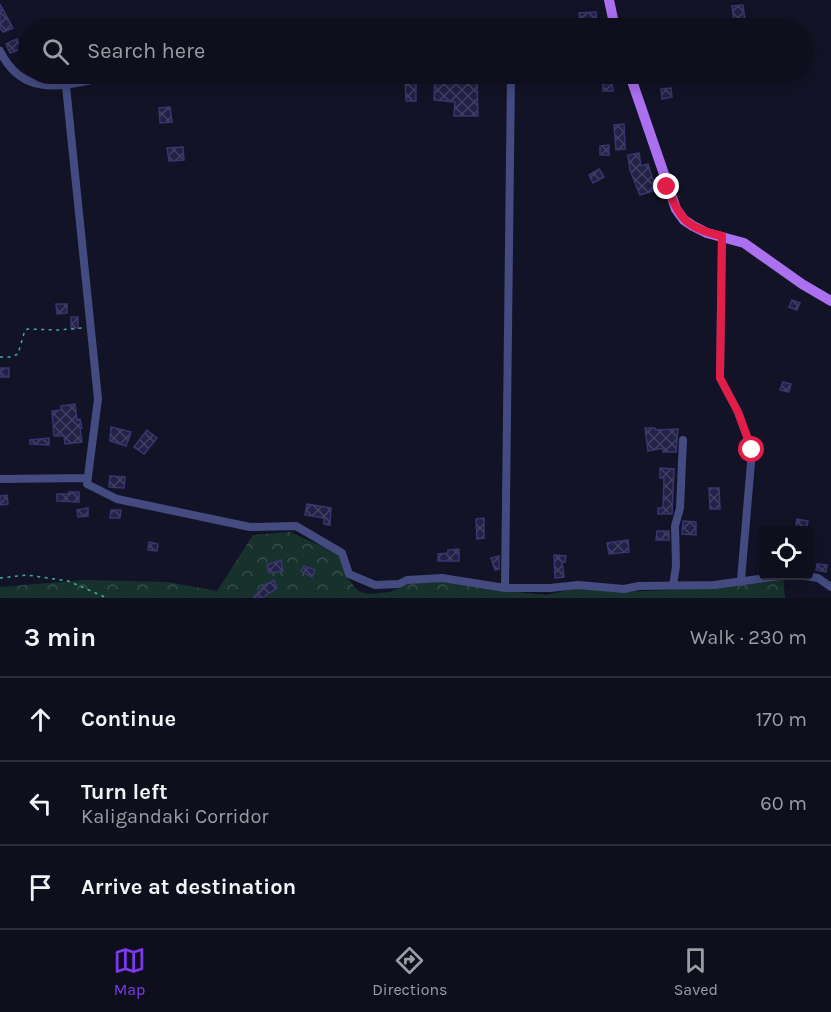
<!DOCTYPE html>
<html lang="en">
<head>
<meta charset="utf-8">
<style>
	:root { --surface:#0e0e1d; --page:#171726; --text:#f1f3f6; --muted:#9b9ca4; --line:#2e2e3b; --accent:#7c3aed }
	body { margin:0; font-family:Karla,sans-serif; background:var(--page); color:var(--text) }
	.controls { position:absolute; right:18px; bottom:18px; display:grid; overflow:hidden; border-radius:6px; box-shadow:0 3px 15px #0003 }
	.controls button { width:54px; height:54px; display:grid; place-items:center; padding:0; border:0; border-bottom:2px solid var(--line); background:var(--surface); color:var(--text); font:30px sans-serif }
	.stop { position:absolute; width:18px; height:18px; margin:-14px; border:4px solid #e11d48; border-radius:50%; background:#fff }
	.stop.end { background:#e11d48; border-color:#fff; box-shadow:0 2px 6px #0008 }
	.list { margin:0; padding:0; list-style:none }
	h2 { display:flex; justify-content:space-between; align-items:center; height:78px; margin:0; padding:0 24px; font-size:26px }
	h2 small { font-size:20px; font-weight:400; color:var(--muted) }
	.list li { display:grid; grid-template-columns:39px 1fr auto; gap:18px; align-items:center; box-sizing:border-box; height:84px; padding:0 24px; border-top:2px solid var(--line) }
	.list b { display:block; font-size:22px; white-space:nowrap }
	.list p { margin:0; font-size:20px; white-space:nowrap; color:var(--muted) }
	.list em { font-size:20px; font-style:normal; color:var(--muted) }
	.icon { flex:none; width:33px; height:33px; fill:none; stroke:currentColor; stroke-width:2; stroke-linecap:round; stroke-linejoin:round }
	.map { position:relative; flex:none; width:831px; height:598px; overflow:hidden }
	.search { position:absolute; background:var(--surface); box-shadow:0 3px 15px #0003; left:18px; right:18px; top:18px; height:66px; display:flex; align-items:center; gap:15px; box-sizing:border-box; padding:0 21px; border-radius:33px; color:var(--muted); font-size:22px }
	.sheet { height:330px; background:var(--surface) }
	nav { display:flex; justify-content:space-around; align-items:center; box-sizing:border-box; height:84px; border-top:2px solid var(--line); background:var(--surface); font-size:16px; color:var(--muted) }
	nav a { display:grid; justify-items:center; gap:3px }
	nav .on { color:var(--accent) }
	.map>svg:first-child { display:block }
</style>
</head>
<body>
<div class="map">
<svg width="831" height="598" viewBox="0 0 831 598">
	<defs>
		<pattern id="forest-crowns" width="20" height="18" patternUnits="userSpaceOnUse" patternTransform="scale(1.5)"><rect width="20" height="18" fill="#17312c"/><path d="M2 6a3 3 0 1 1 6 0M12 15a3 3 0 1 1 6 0" fill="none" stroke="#384e4c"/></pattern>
		<pattern id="building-cross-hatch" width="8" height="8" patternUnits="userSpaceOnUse" patternTransform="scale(1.5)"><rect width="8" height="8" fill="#222146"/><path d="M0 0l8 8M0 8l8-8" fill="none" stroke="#424162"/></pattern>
	</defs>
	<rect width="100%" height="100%" fill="#131327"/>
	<path fill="url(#forest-crowns)" d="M290,532L339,554L348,579L358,591L369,594L390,592L413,582H442L485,589L546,595L578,588L623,592L714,588L783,576L785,598H0V587L85,580L168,582L217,591L253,535Z"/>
	<path fill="url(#building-cross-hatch)" stroke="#383570" stroke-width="1.5" d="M0,4L13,28L3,32L0,28Z
		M743,5L745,20L734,21L732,6Z
		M596,12L597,25L580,26L579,13Z
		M17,39L21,49L10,53L6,44Z
		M405,74H416V101H406Z
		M435,74H449V78L477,77L478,116H454L455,102L434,100Z
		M612,83L613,91H603V84Z
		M671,88L672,97L662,99L661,89Z
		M170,107L172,122L160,123L159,108Z
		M624,124L625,149L616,150L614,125Z
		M609,145V155H600V146Z
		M183,147L184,160L169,161L167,148Z
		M639,153L641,166L648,164L656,190L640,195L630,170L628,155Z
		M599,169L604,177L593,183L589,175Z
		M792,300L800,303L797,310L789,307Z
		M56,304H67V313L57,314Z
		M71,317H78V328H71Z
		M0,368H9V377H0Z
		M783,382L791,384L789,392L780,390Z
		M75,404L77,420L80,419L82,428H80L82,442L65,444L64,436H54L52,411L61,410V406Z
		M111,427L131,432L126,446L110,441Z
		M645,428H655V430L678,429L676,452H663V448L648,451Z
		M147,430L157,438L144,454L134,447Z
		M49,438V445L30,444V440Z
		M660,468L674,469L672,514H658V508H663L664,478H660Z
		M110,476L125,477L124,488L109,487Z
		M709,488H719L720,509H710Z
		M69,492H79V502L57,501V494H69Z
		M7,495L8,504L0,505V496Z
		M307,504L331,508L330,525L324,524V518L305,515Z
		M88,508V516L78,517L77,510Z
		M111,510H121L120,518H110Z
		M484,518V538L477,539L476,519Z
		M797,519L808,521L806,531H795Z
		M683,521L696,522V535L682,534Z
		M657,531H669V540H656Z
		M628,540L629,552L609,554L607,543Z
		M149,542L158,544L157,551L148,550Z
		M459,549V561H438V554L448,553V550Z
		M554,555L566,556L565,562H562L564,577L555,578Z
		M499,556V569L495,570L491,558Z
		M281,560L283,571L269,573L267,565Z
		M817,564L827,565L826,572L816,570Z
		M304,566L315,570L312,577L301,571Z
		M274,580L277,588L262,598H253L266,584Z"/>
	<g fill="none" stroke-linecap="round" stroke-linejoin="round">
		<path stroke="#3eaf96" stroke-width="1.5" stroke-dasharray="3 4.5" stroke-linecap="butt" d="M0,357H11L18,354L25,330L28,329L58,330L82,328
			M0,578L27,575L68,581L107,598"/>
		<path stroke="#434b81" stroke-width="8" d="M0,51C28,108 80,78 128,74
			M66,86L98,399L87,484L117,499L250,527L296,526L342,553L349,574L375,585L399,584L407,580L442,578L505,588H550L578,585L624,589L639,586L714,585L780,576
			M722,236L720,378L738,412L752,451L741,580
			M0,479L88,478
			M804,576L818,578L831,587
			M673,586L676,566L675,526L680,508L683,440
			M505,588L511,74"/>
		<path stroke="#ab70f0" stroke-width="10" d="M609,0L615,28
			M626,74L632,81L676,209L684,220L693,226L707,233L744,243L802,284L831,301"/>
	</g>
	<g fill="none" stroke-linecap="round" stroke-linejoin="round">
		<path stroke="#e11d48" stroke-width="8" d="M667,187C680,219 686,228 722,236L720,378L738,412L752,450"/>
	</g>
</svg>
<div class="controls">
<button><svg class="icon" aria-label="locate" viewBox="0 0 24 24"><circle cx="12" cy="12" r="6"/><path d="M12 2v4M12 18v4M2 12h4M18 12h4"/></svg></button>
</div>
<div class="stop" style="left:752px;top:450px"></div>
<div class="stop end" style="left:667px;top:187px"></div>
<div class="search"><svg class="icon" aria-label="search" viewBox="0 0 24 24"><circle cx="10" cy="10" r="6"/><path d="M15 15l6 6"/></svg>Search here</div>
</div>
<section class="sheet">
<h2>3 min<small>Walk · 230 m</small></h2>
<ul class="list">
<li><svg class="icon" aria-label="ahead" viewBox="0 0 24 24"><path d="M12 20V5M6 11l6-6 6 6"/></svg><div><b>Continue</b></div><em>170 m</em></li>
<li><svg class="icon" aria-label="left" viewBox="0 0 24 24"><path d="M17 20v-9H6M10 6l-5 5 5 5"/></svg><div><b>Turn left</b><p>Kaligandaki Corridor</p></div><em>60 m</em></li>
<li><svg class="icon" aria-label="arrive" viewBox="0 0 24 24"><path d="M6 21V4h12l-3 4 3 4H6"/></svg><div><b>Arrive at destination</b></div></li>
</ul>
</section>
<nav>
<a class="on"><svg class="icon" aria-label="map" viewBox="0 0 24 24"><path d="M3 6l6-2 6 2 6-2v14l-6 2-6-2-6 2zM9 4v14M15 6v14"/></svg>Map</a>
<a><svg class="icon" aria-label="directions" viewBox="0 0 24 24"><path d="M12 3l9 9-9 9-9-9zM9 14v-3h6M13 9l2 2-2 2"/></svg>Directions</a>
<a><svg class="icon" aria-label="saved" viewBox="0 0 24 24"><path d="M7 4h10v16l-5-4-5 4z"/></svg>Saved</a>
</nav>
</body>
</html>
